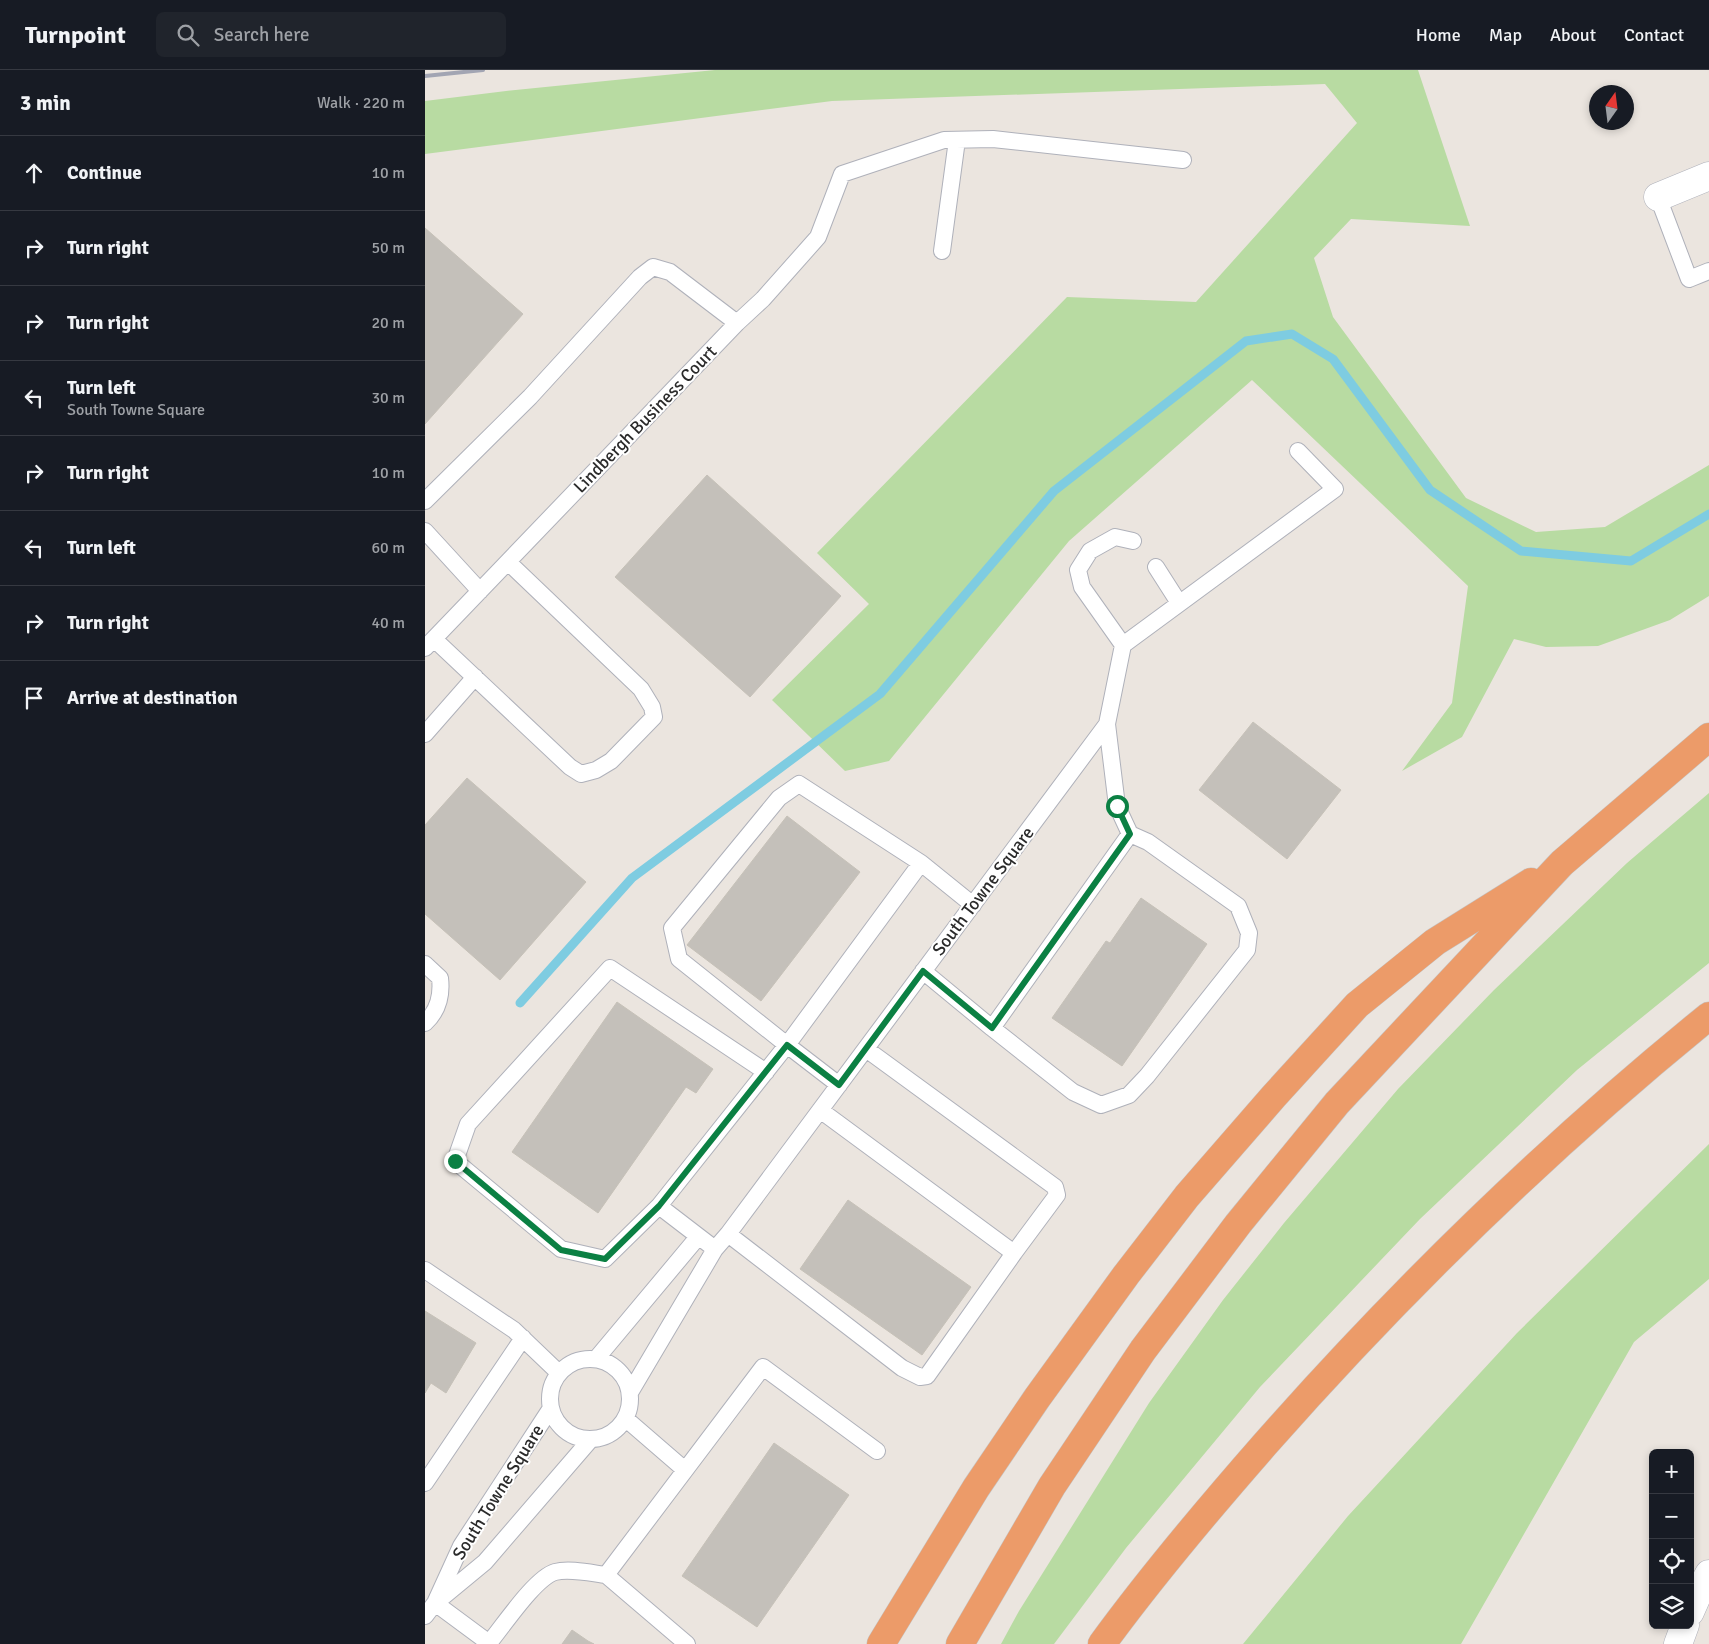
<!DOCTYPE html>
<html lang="en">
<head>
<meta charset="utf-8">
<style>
	:root { --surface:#171b24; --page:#20242c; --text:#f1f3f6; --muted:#9ea1a6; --line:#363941 }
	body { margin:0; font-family:Signika,sans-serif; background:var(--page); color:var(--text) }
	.controls { position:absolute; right:15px; bottom:15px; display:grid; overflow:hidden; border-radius:8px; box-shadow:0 2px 8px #0003 }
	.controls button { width:45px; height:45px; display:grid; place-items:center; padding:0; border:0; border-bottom:1px solid var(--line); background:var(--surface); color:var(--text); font:25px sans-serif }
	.compass { position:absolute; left:1164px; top:15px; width:45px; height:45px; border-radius:50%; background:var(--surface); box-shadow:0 2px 8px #0003; rotate:14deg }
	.stop { position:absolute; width:15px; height:15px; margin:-11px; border:4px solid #0b8043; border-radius:50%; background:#fff }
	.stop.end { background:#0b8043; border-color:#fff; box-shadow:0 1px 5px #0008 }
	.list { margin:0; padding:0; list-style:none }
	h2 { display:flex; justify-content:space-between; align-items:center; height:65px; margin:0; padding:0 20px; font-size:21px }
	h2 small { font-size:16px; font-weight:400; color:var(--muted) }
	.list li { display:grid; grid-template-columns:32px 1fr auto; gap:15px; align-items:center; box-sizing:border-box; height:75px; padding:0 20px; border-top:1px solid var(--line) }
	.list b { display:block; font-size:19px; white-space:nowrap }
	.list p { margin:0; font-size:16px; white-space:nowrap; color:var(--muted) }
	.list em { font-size:16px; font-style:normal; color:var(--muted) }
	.icon { flex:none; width:28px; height:28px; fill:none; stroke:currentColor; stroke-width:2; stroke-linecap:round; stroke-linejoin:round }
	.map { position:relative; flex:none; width:1284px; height:1574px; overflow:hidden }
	header { display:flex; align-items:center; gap:30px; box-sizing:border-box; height:70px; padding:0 25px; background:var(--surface); border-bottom:1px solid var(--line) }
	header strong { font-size:24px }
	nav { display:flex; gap:28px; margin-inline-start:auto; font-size:18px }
	.search { width:350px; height:45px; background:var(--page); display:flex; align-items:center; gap:12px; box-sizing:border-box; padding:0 18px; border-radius:8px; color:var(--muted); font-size:19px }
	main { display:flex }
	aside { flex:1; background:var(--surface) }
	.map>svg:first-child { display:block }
</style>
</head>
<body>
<header>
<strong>Turnpoint</strong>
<div class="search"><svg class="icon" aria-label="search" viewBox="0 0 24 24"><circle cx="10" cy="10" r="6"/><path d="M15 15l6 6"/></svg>Search here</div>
<nav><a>Home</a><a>Map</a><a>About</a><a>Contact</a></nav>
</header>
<main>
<aside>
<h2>3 min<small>Walk · 220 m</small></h2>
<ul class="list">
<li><svg class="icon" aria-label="ahead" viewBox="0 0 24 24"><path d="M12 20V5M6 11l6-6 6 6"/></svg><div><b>Continue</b></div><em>10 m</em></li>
<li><svg class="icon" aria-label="right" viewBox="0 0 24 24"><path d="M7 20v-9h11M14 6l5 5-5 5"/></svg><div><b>Turn right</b></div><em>50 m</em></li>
<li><svg class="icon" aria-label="right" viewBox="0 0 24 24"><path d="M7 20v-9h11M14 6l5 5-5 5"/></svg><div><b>Turn right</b></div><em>20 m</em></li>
<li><svg class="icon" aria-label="left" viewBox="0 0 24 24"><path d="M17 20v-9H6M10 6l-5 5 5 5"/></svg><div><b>Turn left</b><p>South Towne Square</p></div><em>30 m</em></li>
<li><svg class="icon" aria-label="right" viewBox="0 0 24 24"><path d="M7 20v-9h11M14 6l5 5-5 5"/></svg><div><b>Turn right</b></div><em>10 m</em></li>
<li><svg class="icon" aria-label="left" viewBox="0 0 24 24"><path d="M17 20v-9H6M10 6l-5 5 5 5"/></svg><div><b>Turn left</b></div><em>60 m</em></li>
<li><svg class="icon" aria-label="right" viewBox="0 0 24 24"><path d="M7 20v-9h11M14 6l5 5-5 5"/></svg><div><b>Turn right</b></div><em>40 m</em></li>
<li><svg class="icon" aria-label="arrive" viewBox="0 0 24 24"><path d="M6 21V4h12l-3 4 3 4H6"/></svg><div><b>Arrive at destination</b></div></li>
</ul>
</aside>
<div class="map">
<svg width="1284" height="1574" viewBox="0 0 1284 1574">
	<rect width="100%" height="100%" fill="#ebe5df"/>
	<path fill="#b8dba2" d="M290,0H993L1045,156L926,149L889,188L908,247L1041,428L1111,462L1180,457L1284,395V526L1245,550L1173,576L1121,577L1089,569L1037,667L977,701L1027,633L1043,516L827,310L644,471L464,691L420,701L347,630L444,534L392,483L642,227L771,232L932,53L900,14L407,31L0,84V31L81,21Z
		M1284,723V893L1152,1000L995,1149L835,1317L701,1478L629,1574H576L594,1541L724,1333L798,1230L859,1153L973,1019L1069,920L1202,793Z
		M1284,1074V1209L1209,1272L1036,1574H818L923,1446L1092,1263Z"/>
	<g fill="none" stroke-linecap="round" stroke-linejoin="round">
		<path stroke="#7ecce1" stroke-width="9" d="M95,933L207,808L455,624L629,421L821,271L867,264L908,289L1005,420L1096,481L1206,491L1284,444"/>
	</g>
	<path fill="#c4c0ba" stroke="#c6c1b8" d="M0,158L98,244L0,354Z
		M282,405L416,526L325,627L190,507Z
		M828,652L916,720L862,789L774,720Z
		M42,708L161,812L75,910L0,844V755Z
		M362,746L435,802L336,931L262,875Z
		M716,828L782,874L697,996L627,948L681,871L685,873Z
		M192,932L288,999L271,1023L261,1017L173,1143L87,1082Z
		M423,1130L546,1217L497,1285L375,1199Z
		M0,1241L51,1273L21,1323L6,1313L0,1323Z
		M349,1373L424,1425L332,1557L257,1506Z
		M147,1560L163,1571L169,1574H137Z"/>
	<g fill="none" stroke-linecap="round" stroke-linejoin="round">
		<g stroke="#afb1ba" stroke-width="18">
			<path id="service" d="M1233,127L1264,209L1284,201
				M517,181L532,70
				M0,431L105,327L215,207L228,197L245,202L312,253
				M0,461L55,521
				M731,497L754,533
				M9,569L145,697L156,704L171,700L186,691L229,647L227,637L216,619L83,492
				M698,575L657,517L653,500L665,481L690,467L708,471
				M0,578L312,253L338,229L393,167L417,104L519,70L568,69L758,90
				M0,664L50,607
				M0,894L15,908C17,925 13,941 0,953
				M498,901L567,958L705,764L692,736L682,654L698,575L910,419L873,381
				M567,958L648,1022L676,1035L704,1025L722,1006L822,880L824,863L813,836L723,772L705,764
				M441,979L630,1117L632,1125L589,1183
				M414,1015L362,975L496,793L548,835
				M234,1136L180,1189L136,1179L30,1091L43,1054L185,898L341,1002
				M303,1164L477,1298L495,1307L502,1306L589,1183L395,1040
				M290,1179L234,1136L362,975L254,889L247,858L354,728L374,714L496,793
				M0,1200L89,1260L134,1303
				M125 1329a40 40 0 1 1 80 0a40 40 0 1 1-80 0Z
				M171,1289L273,1167
				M206,1321L290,1179L303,1164L682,654
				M201,1349L260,1400
				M0,1413L98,1268
				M181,1505L262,1574
				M14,1530L60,1492L166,1369
				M10,1533L64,1573C79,1555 110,1508 130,1502C144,1498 166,1503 181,1505L338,1297L452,1381
				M0,1546L10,1533L36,1476L126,1338"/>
		</g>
		<g stroke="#afb1ba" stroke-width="29">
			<path id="minor" d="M1233,127L1284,106
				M1265,1542L1272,1526L1284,1504
				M1253,1574L1260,1555"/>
		</g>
		<g stroke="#c4c4c4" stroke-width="29">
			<path id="motorway" d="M456,1574L551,1418L612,1328L701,1205L762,1126L849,1026L932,935L1010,872L1106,812
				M535,1574L627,1416L718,1280L813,1154L912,1033L1137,793L1284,667
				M677,1574C728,1504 784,1438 841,1373C977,1219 1125,1075 1284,946"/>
		</g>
		<use href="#service" stroke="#fff" stroke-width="16"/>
		<use href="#minor" stroke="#fff" stroke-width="28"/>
		<use href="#motorway" stroke="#ec9b69" stroke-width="28"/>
		<path stroke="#a2a5b3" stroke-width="4" d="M0,6L58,0"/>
	</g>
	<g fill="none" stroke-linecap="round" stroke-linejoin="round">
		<path stroke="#0b8043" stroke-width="6" d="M30,1091L136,1180L180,1189L234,1136L362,975L414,1015L498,901L567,958L705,764L692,736"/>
	</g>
	<g text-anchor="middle" stroke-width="4" stroke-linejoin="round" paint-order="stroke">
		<g font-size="18" fill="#2b2b2b" stroke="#fff">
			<text transform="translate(220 349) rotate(-46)" y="6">Lindbergh Business Court</text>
			<text transform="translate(558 821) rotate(-53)" y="6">South Towne Square</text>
			<text transform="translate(73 1422) rotate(-58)" y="6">South Towne Square</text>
		</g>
	</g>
</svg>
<div class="controls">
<button>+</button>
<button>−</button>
<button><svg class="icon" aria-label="locate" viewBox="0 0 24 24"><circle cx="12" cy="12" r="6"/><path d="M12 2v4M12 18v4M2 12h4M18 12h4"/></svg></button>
<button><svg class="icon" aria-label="layers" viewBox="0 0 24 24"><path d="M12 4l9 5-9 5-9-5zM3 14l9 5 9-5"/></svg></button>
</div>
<svg class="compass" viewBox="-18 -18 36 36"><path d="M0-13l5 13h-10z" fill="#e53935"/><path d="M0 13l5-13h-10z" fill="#9ea1a6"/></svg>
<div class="stop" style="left:692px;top:736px"></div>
<div class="stop end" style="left:30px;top:1091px"></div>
</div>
</main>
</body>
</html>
